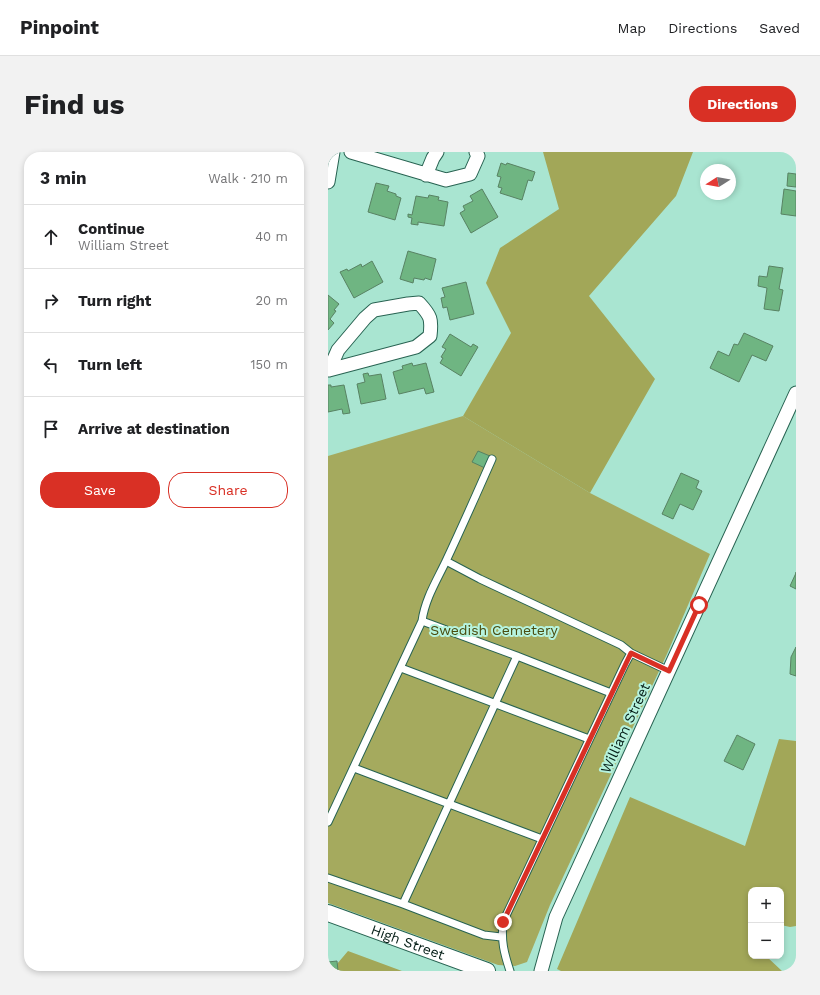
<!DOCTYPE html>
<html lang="en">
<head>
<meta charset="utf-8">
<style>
	:root { --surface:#fff; --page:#f2f2f2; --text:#202124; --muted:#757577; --line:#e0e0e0; --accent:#d93025 }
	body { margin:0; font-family:"Work Sans",sans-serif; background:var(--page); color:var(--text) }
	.controls { position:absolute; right:12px; bottom:12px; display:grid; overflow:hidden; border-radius:8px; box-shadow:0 2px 6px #0003 }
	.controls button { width:36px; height:36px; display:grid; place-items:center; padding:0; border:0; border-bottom:1px solid var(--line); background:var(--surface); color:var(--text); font:20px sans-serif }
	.compass { position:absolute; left:372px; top:12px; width:36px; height:36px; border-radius:50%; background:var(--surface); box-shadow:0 2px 6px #0003; rotate:259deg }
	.stop { position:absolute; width:12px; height:12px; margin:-9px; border:3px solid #d93025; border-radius:50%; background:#fff }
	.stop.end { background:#d93025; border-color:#fff; box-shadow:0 1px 4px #0008 }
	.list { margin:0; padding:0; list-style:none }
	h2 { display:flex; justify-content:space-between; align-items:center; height:52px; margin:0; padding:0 16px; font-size:17px }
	h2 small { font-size:13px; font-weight:400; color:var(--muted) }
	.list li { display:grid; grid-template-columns:26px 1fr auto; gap:12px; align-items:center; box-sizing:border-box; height:64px; padding:0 16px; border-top:1px solid var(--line) }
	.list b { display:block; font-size:15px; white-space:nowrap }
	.list p { margin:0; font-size:13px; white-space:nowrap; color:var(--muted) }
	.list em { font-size:13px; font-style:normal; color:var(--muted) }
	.actions { display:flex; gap:8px; padding:12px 16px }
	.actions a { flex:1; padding:9px 0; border:1px solid var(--accent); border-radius:16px; text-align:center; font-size:14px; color:var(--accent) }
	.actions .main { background:var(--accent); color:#fff }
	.icon { flex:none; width:22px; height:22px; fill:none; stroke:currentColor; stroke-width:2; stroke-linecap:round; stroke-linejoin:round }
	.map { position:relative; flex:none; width:468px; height:819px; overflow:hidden; border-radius:16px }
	header { display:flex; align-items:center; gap:24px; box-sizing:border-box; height:56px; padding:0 20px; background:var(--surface); border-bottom:1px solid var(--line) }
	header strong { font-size:19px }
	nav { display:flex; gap:22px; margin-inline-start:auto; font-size:14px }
	.intro { display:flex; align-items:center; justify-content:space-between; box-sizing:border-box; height:96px; padding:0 24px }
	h1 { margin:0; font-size:28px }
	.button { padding:10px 18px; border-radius:16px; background:var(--accent); color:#fff; font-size:14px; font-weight:700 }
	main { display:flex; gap:24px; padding:0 24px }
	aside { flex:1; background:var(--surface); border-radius:16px; box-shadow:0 2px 6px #0003 }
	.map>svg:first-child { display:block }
</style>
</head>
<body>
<header>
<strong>Pinpoint</strong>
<nav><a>Map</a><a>Directions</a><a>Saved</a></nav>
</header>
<div class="intro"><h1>Find us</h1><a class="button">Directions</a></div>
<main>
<aside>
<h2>3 min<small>Walk · 210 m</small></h2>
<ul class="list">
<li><svg class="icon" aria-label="ahead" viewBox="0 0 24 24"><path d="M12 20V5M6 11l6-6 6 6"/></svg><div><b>Continue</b><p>William Street</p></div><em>40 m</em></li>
<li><svg class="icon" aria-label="right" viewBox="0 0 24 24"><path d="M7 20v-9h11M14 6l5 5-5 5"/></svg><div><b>Turn right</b></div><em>20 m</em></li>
<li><svg class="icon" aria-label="left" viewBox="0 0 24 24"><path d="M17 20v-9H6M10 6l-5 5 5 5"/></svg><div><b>Turn left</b></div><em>150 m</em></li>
<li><svg class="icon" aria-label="arrive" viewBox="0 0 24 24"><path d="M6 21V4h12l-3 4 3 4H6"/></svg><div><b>Arrive at destination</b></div></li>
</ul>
<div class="actions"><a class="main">Save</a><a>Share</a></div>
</aside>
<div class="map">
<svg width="468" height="819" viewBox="0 0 468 819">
	<rect width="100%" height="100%" fill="#a9e5d1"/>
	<path fill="#a5aa5e" d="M135,264L262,341L382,402L339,502L222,753L199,810L187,814L170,813L0,751V304Z"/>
	<path fill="#a2a758" d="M215,0H365L348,44L261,144L327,227L262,341L135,264L183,181L158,131L172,96L231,57Z
		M451,587L468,589V774L462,775L453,773V738H423V804H438L454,819H233L229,817L302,645L417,694Z
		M20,799L74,819H3Z"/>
	<path fill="#6fb582" stroke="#588263" d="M173,11L178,13L179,11L207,20L204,29L200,28L194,48L172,41L174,36L170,35L173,25L169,24Z
		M460,21L468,22V35L459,34Z
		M48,31L61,34L59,39L68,42V44L73,46L67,68L40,60Z
		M154,37L170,65L143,81L132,61L137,58L135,54L145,49L142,44Z
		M456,37L468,39V64L453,62Z
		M101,43L111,45L110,48L120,50L116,74L90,70V73L83,72L84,66L80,65V62L84,63L88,44L100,46Z
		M80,99L108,107L103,128L97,126L96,128L86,126L85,131L72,127Z
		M44,109L55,130L26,146L12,120L19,117L20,119L33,112L34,115Z
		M441,114L455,116L451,137L455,138L451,159L436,157L439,136L430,134L431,124L439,125Z
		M138,130L146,162L122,168L119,155L115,156L113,146L117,145L114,136Z
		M0,143L11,152L6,158L8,159L2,167L6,171L0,178Z
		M416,181L445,194L438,209L424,203L411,230L382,216L390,199L401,204L406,192L410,193Z
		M122,182L143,195L145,192L150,195L133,224L112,211L115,206L113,205L118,197L114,195Z
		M84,211L85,214L98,211L106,240L98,242L96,236L71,242L65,220L75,217L74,214Z
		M40,221L41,224L53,222L58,247L33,252L29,232L37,230L35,222Z
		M0,233H3V235L16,233L22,261L15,262L14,257L0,260Z
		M150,299L162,304L157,316L144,310Z
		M353,321L371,329L368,336L374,339L365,358L352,352L345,367L334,362Z
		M468,421V420V437L462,434Z
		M468,495V524L462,522L463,505Z
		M409,583L427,592L415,618L396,609Z
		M9,809L10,819H0V810Z"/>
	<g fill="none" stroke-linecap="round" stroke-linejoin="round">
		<g stroke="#286352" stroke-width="9">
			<path id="service" d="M118,409L152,427L293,493L303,501L341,519
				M94,469L189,504L283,541
				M73,516L261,587
				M26,616L214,687
				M0,670L94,469C97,447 109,428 118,409C134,375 149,341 164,307
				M0,726L75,752L156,783L173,785
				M75,752L189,504
				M182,819C176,801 173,789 175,770L297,512L303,501"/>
		</g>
		<g stroke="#286352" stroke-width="15">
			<path id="minor" d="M23,0L118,28L142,22L150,4L148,0
				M98,23L105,6L109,0
				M0,30L5,0
				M0,218H1L88,195L102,184C104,167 103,164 91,151L80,152L46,158L37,166L10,198L1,218
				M213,819L228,765L468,241"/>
		</g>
		<g stroke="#286352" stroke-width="18">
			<g id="tertiary">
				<path id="s1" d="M0,761L159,819"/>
			</g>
		</g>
		<use href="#service" stroke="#fff" stroke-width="7"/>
		<use href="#minor" stroke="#fff" stroke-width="13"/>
		<use href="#tertiary" stroke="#fff" stroke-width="16"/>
	</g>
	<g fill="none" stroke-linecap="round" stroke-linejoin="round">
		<path stroke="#d93025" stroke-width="5" d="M175,770L303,501L341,519L371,453"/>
	</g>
	<g text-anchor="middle" stroke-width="4" stroke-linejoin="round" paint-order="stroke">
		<g font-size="14" fill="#494b0e" stroke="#b6f3de">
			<text x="166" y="483">Swedish Cemetery</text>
		</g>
		<g font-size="14" fill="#061f18" stroke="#b6f3de">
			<text transform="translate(297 576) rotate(-65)" y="5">William Street</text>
			<text dy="5" stroke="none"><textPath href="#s1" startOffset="85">High Street</textPath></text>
		</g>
	</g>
</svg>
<div class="controls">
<button>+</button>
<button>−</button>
</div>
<svg class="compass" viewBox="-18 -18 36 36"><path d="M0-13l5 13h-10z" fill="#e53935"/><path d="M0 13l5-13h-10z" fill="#757577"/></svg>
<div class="stop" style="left:371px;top:453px"></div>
<div class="stop end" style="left:175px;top:770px"></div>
</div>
</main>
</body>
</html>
